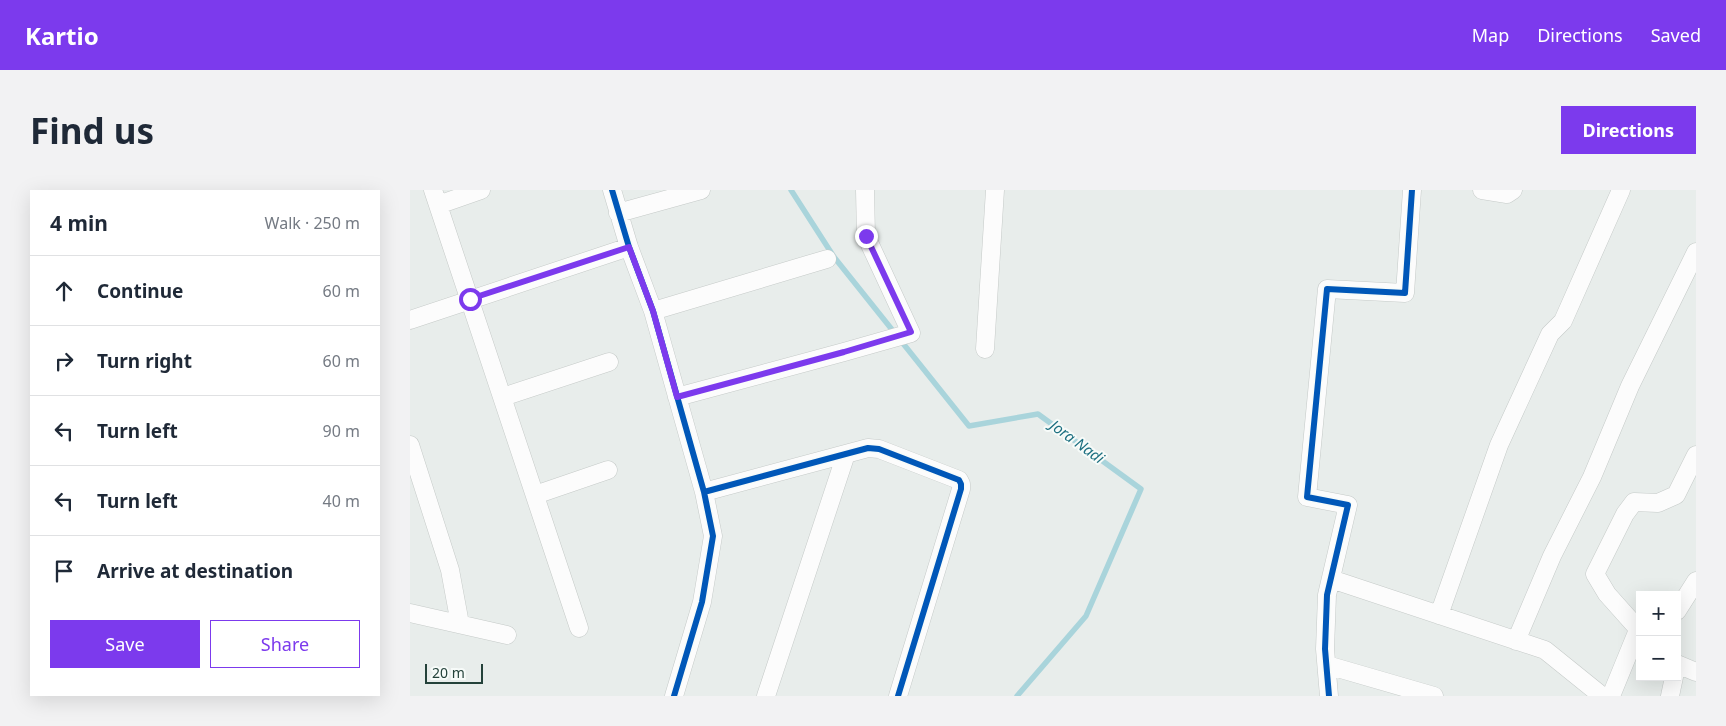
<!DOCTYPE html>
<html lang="en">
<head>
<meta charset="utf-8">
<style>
	:root { --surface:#fff; --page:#f2f2f3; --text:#1f2937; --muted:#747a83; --line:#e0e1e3; --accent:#7c3aed }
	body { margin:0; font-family:"Noto Sans",sans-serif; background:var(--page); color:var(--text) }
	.controls { position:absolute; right:15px; bottom:15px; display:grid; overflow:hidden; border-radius:0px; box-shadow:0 5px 20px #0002 }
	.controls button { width:45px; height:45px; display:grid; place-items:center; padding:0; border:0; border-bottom:1px solid var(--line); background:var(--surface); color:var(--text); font:25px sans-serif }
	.scale { position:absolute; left:15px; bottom:12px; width:58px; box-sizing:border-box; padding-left:5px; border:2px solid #24423a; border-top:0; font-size:14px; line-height:18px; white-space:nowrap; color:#24423a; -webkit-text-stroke:4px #f7fbf9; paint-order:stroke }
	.stop { position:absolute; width:15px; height:15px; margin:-11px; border:4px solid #7c3aed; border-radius:50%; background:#fff }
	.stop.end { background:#7c3aed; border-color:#fff; box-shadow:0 1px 5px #0008 }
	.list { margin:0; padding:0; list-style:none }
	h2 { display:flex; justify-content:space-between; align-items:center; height:65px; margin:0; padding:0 20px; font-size:21px }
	h2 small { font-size:16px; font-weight:400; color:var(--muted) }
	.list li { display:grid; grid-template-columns:32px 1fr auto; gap:15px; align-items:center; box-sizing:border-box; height:70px; padding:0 20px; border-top:1px solid var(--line) }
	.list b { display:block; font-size:19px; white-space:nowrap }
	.list em { font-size:16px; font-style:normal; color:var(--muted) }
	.actions { display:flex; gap:10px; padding:15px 20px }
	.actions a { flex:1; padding:11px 0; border:1px solid var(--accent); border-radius:0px; text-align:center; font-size:18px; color:var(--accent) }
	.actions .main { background:var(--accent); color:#fff }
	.icon { flex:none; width:28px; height:28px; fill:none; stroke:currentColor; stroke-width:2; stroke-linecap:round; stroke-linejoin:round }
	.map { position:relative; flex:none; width:1286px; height:506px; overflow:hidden; border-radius:0px }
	header { display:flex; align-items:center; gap:30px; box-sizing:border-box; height:70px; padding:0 25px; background:var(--accent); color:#fff }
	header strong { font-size:24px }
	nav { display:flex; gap:28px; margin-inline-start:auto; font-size:18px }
	.intro { display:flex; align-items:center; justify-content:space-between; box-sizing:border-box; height:120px; padding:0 30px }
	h1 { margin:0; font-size:35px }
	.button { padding:12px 22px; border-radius:0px; background:var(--accent); color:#fff; font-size:18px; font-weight:700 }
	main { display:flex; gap:30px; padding:0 30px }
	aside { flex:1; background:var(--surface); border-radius:0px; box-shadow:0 5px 20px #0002 }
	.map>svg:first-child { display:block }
</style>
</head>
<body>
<header>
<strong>Kartio</strong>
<nav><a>Map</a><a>Directions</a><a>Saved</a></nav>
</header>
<div class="intro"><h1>Find us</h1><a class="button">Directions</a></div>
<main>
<aside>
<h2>4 min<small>Walk · 250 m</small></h2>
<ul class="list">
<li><svg class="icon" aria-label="ahead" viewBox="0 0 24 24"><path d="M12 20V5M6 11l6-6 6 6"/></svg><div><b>Continue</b></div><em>60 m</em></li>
<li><svg class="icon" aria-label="right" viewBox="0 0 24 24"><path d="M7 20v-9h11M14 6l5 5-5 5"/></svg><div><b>Turn right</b></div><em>60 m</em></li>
<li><svg class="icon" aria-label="left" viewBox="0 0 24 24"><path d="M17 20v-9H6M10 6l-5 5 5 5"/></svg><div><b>Turn left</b></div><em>90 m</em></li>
<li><svg class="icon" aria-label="left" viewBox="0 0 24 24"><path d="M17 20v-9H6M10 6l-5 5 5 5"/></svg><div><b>Turn left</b></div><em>40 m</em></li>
<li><svg class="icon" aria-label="arrive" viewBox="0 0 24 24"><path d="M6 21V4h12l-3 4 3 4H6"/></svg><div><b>Arrive at destination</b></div></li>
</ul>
<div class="actions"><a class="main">Save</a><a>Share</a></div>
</aside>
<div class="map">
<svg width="1286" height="506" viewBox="0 0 1286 506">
	<rect width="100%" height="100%" fill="#e8edeb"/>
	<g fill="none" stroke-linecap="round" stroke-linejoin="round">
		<path stroke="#a9d4db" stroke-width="5.5" d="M381,0L424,67L559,236L628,224L731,299L676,426L607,506"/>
		<g stroke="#c5cac8" stroke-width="19">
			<path id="street" d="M23,0L169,438
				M202,0L219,57L243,121L294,302L303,346L292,412L264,506
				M1072,0L1097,4L1103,0
				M28,15L71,0
				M208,23L291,0
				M243,121L417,69
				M0,130L219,57
				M575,159L585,0
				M93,207L199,172
				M267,207L434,162L501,143L456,46L455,0
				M0,255L40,380L50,434
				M294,302L458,258L469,259L549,290L551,294V299L488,506
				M125,305L198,280
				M921,389L1135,460L1192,506
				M1267,421L1286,391
				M0,423L97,445
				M1029,425L1089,255L1140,144L1153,131L1211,0
				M1230,441L1197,404L1185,384L1215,324L1224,312L1248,313L1266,305L1286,265
				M1106,451L1142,366L1182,287L1220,196L1286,62
				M1267,474L1286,482
				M917,475L1024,506
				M356,506L436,264
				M919,506L915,459L917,405L938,315L897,307L917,99L995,103L1002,0
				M1201,506L1228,440
				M1260,506L1264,487"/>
		</g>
		<use href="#street" stroke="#fcfcfc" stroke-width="18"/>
		<g stroke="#f7fbf9" stroke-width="9">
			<path id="cycleway" d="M202,0L219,57L243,121L294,302L303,346L292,412L264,506
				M294,302L458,258L469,259L549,290L551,294V299L488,506
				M919,506L915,459L917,405L938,315L897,307L917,99L995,103L1002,0"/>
		</g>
		<use href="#cycleway" stroke="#0057b8" stroke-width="6"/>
	</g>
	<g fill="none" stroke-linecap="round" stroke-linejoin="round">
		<path stroke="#7c3aed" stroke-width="6" d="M60,109L219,57L243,121L267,207L434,162L501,142L456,46"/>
	</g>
	<g text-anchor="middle" stroke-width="4" stroke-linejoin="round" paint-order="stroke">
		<g font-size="15" font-style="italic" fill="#1c6f80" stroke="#f7fbf9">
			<text transform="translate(667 252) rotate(36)" y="5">Jora Nadi</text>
		</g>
	</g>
</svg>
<div class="controls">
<button>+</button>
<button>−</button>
</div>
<div class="scale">20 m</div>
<div class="stop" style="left:60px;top:109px"></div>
<div class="stop end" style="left:456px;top:46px"></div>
</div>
</main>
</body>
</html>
